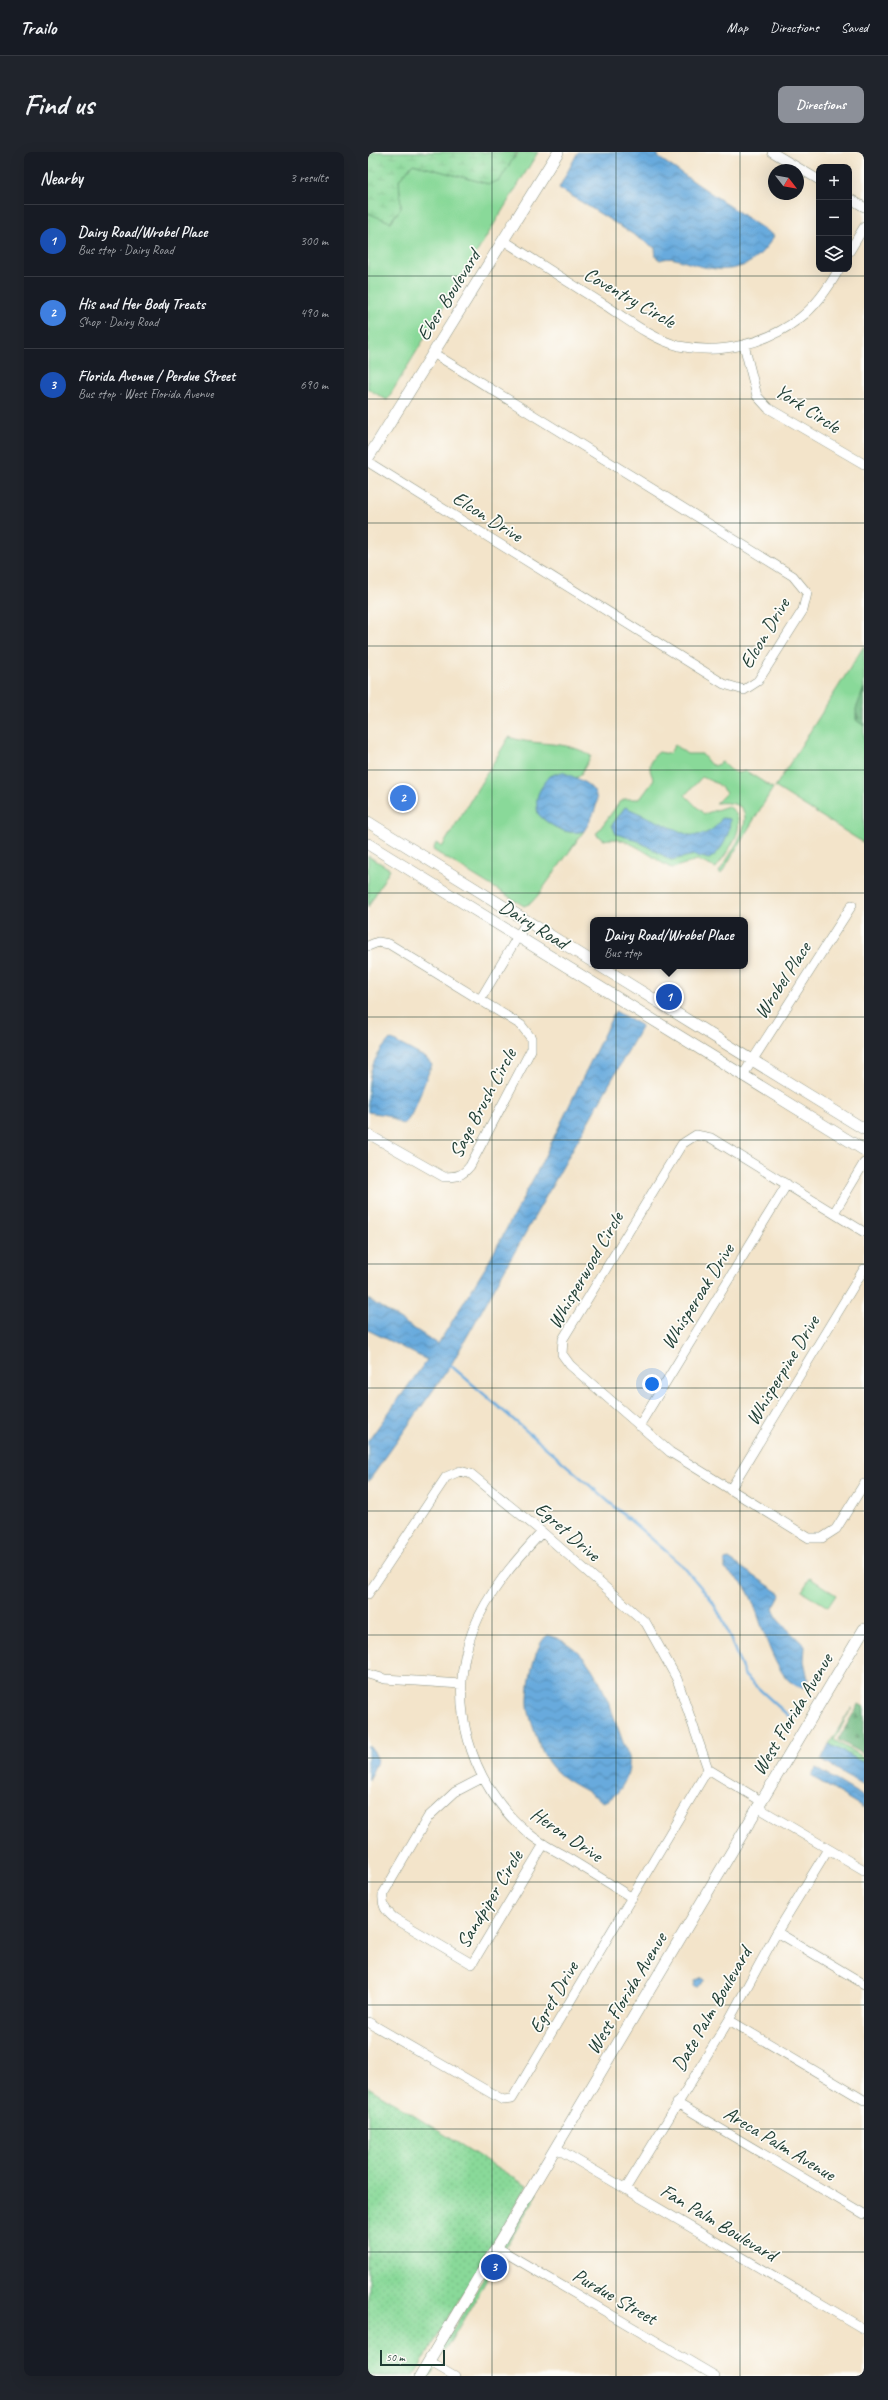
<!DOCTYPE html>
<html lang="en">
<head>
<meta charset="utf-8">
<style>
	:root { --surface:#171b24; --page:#20242c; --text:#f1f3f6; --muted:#9ea1a6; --line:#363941; --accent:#8c9099 }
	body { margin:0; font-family:Caveat,sans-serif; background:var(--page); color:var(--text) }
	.controls { position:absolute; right:12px; top:12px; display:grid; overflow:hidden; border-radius:8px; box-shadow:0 4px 16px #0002 }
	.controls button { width:36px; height:36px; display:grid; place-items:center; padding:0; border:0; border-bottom:1px solid var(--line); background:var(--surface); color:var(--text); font:20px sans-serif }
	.compass { position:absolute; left:400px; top:12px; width:36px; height:36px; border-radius:50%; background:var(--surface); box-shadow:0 4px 16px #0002; rotate:121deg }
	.scale { position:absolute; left:12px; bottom:10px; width:65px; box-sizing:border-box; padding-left:4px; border:2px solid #1f3d34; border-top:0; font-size:11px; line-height:14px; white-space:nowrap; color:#1f3d34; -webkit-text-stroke:3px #fdfcf7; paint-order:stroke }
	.you { position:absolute; left:284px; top:1232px; width:14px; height:14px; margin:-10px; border:3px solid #fff; border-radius:50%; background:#1a73e8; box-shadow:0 0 0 6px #1a73e833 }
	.badge { display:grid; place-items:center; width:26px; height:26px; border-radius:50%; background:var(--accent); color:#fff; font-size:13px; font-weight:700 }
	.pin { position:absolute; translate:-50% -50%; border:2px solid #fff; box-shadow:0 1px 4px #0006 }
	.popup { position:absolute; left:222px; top:765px; width:158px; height:52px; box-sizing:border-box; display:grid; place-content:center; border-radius:8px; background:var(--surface); filter:drop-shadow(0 1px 3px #0005); font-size:13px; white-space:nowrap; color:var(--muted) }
	.popup b { font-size:15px; color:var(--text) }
	.popup::after { content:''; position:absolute; left:50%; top:100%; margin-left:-8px; border:8px solid transparent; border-top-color:var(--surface) }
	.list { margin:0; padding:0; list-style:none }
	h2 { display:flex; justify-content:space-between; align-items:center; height:52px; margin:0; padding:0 16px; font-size:17px }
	h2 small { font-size:13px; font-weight:400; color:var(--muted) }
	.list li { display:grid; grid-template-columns:26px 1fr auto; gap:12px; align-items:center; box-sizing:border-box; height:72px; padding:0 16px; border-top:1px solid var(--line) }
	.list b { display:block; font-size:15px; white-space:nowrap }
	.list p { margin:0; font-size:13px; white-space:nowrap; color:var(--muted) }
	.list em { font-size:13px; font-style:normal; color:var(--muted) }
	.icon { flex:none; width:22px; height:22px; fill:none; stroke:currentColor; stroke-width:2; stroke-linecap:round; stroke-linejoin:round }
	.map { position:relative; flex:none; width:496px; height:2224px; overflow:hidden; border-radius:8px }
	header { display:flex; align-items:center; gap:24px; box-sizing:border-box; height:56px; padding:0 20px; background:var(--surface); border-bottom:1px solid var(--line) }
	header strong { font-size:19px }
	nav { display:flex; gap:22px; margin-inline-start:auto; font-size:14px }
	.intro { display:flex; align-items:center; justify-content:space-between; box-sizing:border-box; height:96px; padding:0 24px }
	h1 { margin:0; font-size:28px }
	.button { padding:10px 18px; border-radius:8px; background:var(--accent); color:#fff; font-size:14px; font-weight:700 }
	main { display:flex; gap:24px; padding:0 24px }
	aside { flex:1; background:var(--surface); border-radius:8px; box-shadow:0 4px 16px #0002 }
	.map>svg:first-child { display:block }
</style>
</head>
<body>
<header>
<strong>Trailo</strong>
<nav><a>Map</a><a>Directions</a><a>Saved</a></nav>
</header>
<div class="intro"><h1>Find us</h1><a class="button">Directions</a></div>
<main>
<aside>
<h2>Nearby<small>3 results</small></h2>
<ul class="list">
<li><span class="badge" style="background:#1a4fb4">1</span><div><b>Dairy Road/Wrobel Place</b><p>Bus stop · Dairy Road</p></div><em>300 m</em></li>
<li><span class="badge" style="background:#3f7fe0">2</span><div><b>His and Her Body Treats</b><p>Shop · Dairy Road</p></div><em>490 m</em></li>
<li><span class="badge" style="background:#1a4fb4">3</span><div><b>Florida Avenue / Perdue Street</b><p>Bus stop · West Florida Avenue</p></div><em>690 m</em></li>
</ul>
</aside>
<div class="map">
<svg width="496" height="2224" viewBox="0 0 496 2224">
	<defs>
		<pattern id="forest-firs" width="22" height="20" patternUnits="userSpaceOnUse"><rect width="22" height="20" fill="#6eb981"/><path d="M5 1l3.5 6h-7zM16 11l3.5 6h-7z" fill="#5a986a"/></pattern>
		<pattern id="wetland-marsh" width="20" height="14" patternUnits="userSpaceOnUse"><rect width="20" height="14" fill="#89d999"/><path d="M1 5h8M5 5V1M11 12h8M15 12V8" fill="none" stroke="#76bb84"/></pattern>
		<pattern id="park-dots" width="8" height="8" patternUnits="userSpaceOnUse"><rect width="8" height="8" fill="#89d999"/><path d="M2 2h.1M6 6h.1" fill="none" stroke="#76bb84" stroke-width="1.8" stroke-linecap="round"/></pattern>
		<pattern id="water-waves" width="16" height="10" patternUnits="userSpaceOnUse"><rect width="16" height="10" fill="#68aadd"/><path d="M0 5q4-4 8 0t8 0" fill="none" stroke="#558cb4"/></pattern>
	</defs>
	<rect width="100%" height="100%" fill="#fdfcf7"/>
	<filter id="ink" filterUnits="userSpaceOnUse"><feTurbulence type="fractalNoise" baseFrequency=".025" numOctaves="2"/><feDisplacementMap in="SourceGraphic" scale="8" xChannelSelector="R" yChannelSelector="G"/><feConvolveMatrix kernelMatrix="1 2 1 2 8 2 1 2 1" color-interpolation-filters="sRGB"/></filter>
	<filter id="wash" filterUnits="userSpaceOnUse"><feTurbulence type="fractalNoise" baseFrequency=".012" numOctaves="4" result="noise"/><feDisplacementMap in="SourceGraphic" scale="16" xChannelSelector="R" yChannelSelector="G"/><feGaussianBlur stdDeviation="0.9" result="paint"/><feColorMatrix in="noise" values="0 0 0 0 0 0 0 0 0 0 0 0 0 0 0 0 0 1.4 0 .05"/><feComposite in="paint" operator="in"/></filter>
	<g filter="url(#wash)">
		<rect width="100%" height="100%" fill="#f3e4ca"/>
		<path fill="#89d999" stroke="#548b66" d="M149,0H170L19,248L0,237V61L23,70L33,56L31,28L45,12L121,32L149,3Z
			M496,494V691L407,635Z
			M141,585C168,595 198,587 223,604L212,624L207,626L194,620L170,662C182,674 199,684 216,679L171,742L163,751L156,754L65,698L68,691L74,695Z
			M307,593L319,602H334L342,612L347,614L354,610C363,617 365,624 378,619L405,636L353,722L351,720C364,699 404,646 348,651L358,641L350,632L334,625L317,643L336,662L360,654C385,670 360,698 348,716L329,708L305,716L301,715C283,705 258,682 236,688L228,682L251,651L257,647H272L286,628C280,617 280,608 291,600L301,602Z
			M0,704L22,717L0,755Z
			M442,1426L468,1443L460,1455L434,1439Z"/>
		<path fill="url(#forest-firs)" stroke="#467b5a" d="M496,536V574L488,568V557Z
			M491,1552L496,1555V1602L470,1588Z"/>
		<path fill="url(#wetland-marsh)" stroke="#548b66" d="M0,0H149L132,28L121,32L45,12L31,28L33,56L22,70L0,61Z
			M484,1555L466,1588L496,1606V1611L461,1592Z"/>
		<path fill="url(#park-dots)" stroke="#548b66" d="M0,1935L159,2034L46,2224H0Z
			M168,2039L170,2041L62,2224H57Z"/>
		<path fill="url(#water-waves)" stroke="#447488" d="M210,0H289L291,6L406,84C384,120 359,123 321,111C310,108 303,104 292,108L288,105L287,96L191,36Z
			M194,620C232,635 238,644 216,679C199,684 182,674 170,662C166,644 171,639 181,624Z
			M257,655L320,683C337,684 345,680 354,666L362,667C362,682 355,699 341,707L326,703L303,708L268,688L248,682L244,673Z
			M247,859L274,874L83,1213L0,1330V1289L59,1208L0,1178V1147L70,1192L119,1113L171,1016Z
			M22,887L58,906L64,913C57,926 46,966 35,973L18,963L0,960C0,925 0,912 22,887Z
			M361,1407L413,1442L405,1457L411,1469L437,1494L436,1509L440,1527L435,1536C403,1530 394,1462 379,1438C374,1430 364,1423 357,1417V1408Z
			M180,1483C233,1498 242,1562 261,1605C263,1622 253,1644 235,1650C218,1636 195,1631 181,1611C173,1600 164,1574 161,1560C157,1544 165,1492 180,1483Z
			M461,1592L496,1611V1633L453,1608Z
			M0,1594L5,1598L10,1608L0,1628Z
			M448,1616L496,1645V1656L443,1624Z
			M334,1826L337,1828L329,1835L326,1834L327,1828Z"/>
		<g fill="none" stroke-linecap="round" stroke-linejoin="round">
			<path stroke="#68aadd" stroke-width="2.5" d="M81,1212L314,1413L342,1446L355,1468L377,1524L424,1567"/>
		</g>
	</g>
	<g filter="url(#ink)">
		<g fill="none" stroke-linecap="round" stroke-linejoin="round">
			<g stroke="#89907f" stroke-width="10">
				<path id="minor" d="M404,0L451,28
					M481,46L496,55
					M135,88C169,110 203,132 237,153C260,168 284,187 311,194C353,203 398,192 432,166C448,154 461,135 471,117
					M481,100L496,75
					M376,193L389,244L400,256L496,312
					M0,310L356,532L376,538L390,529L435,458L439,441L425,424L65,201
					M0,794L10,790L21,792L153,873L163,886V898L102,1014C94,1024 89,1025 76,1025L0,982
					M112,848L159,769
					M375,923L484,753
					M466,1061L496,1011
					M496,1080L343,986L328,983L314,992L195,1187L194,1202L202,1213L302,1300L441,1386H454L468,1377L496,1332
					M271,1274L419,1032
					M362,1338L496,1117
					M174,1380C147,1409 120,1440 105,1478C77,1548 102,1633 159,1680C171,1691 186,1698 200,1706C221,1719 243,1732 264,1746
					M0,1442L78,1325L92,1319L103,1322L174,1380L278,1471L309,1527L340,1617L144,1947L135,1948L0,1870
					M0,1522L17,1527L93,1532
					M340,1617L393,1649
					M114,1626L87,1640L60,1665L15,1742C14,1754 17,1758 26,1766L104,1812L176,1692
					M389,1655L496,1718
					M409,1780L496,1832
					M361,1868L496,1948
					M309,1951L496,2062
					M188,1996L496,2177
					M258,2036L361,1868L409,1780L460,1697
					M128,2095L347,2224
					M61,2209L87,2224"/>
			</g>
			<g stroke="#89907f" stroke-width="12">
				<path id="tertiary" d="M0,306L190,0
					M0,670L225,810
					M0,692L496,998
					M232,814L496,977
					M52,2224L496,1477"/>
			</g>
			<use href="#minor" stroke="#fff" stroke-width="9"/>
			<use href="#tertiary" stroke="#fff" stroke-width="11"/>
		</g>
	</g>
	<path fill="none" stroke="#1f3d34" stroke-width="1" stroke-opacity="0.55" d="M124,0V2224M248,0V2224M372,0V2224M0,124H496M0,247H496M0,371H496M0,494H496M0,618H496M0,741H496M0,865H496M0,988H496M0,1112H496M0,1236H496M0,1359H496M0,1483H496M0,1606H496M0,1730H496M0,1853H496M0,1977H496M0,2100H496"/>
	<g text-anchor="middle" stroke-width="3.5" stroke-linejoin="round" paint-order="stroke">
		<g font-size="20" fill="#1f3d34" stroke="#fdfcf7">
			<text transform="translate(80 143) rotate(-58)" y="7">Eber Boulevard</text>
			<text transform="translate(262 145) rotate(30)" y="7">Coventry Circle</text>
			<text transform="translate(440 256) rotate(33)" y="7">York Circle</text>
			<text transform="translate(120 364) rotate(32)" y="7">Elcon Drive</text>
			<text transform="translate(396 481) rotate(-59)" y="7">Elcon Drive</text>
			<text transform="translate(166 772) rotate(32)" y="7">Dairy Road</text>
			<text transform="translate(414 828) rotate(-57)" y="7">Wrobel Place</text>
			<text transform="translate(114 951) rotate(-62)" y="7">Sage Brush Circle</text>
			<text transform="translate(217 1118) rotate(-60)" y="7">Whisperwood Circle</text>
			<text transform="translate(329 1144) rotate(-58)" y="7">Whisperoak Drive</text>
			<text transform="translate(414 1218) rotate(-59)" y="7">Whisperpine Drive</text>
			<text transform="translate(200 1379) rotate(41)" y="7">Egret Drive</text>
			<text transform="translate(424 1562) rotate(-59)" y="7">West Florida Avenue</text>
			<text transform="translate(199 1682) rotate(34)" y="7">Heron Drive</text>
			<text transform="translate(121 1747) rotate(-59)" y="7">Sandpiper Circle</text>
			<text transform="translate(258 1841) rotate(-59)" y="7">West Florida Avenue</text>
			<text transform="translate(185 1845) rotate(-60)" y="7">Egret Drive</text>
			<text transform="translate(343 1857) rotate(-60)" y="7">Date Palm Boulevard</text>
			<text transform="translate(412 1991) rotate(31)" y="7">Areca Palm Avenue</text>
			<text transform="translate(351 2070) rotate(31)" y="7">Fan Palm Boulevard</text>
			<text transform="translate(247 2144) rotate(30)" y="7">Purdue Street</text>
		</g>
	</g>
</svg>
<div class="controls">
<button>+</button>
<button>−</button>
<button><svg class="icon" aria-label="layers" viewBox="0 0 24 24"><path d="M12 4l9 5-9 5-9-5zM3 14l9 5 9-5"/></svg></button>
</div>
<svg class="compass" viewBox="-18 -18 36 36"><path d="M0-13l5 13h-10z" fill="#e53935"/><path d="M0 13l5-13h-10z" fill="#9ea1a6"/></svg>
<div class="scale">50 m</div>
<div class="you"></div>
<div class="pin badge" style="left:301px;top:845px;background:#1a4fb4">1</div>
<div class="popup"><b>Dairy Road/Wrobel Place</b>Bus stop</div>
<div class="pin badge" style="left:35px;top:646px;background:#3f7fe0">2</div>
<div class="pin badge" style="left:126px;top:2115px;background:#1a4fb4">3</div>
</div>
</main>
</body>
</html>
